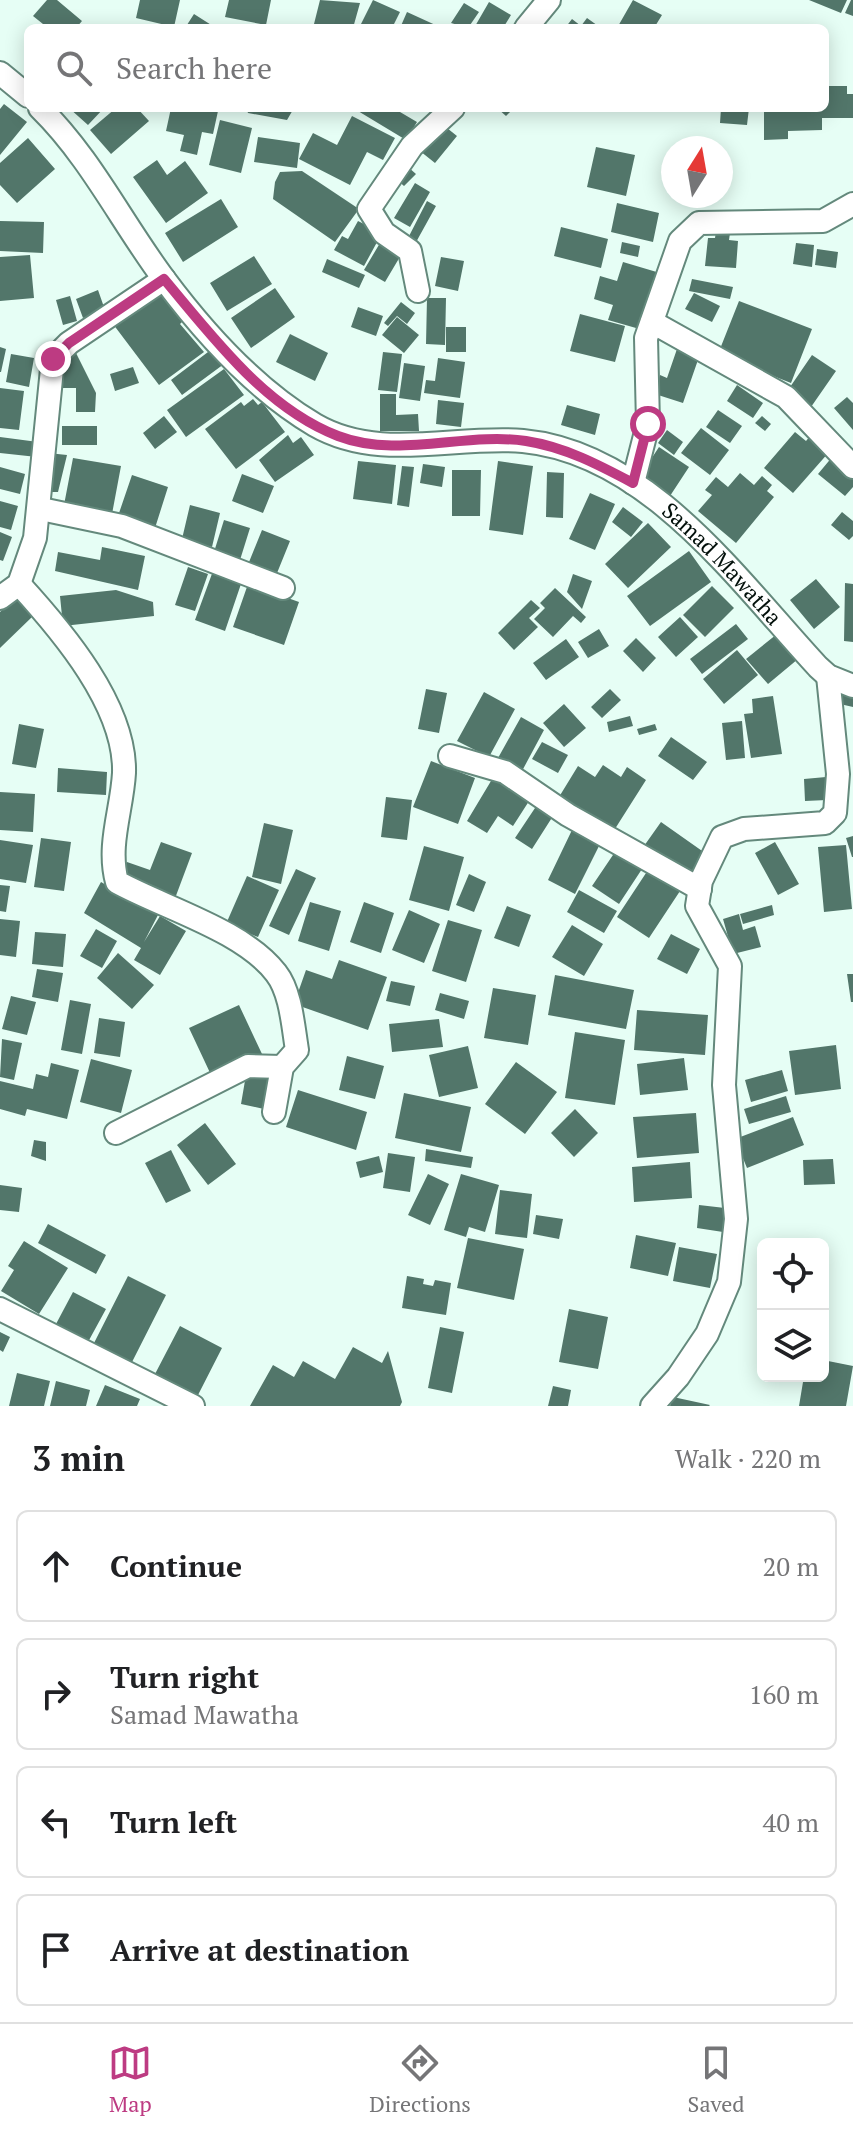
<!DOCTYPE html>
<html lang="en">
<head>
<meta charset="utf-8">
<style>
	:root { --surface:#fff; --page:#f2f2f2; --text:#202124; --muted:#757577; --line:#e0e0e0; --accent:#bd3b82 }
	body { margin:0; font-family:"PT Serif",serif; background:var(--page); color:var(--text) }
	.controls { position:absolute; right:24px; bottom:24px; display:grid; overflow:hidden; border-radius:12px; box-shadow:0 4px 20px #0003 }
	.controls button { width:72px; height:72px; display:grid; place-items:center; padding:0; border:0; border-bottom:2px solid var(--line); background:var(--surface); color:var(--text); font:40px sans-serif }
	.compass { position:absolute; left:661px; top:136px; width:72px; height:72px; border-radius:50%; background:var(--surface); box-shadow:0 4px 20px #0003; rotate:11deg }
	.stop { position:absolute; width:24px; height:24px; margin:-18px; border:6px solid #bd3b82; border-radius:50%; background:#fff }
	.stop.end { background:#bd3b82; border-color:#fff; box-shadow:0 2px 8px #0008 }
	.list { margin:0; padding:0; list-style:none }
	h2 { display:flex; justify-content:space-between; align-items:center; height:104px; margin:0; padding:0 32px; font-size:34px }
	h2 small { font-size:26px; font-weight:400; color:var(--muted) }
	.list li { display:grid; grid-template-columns:52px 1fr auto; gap:24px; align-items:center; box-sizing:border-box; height:112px; margin:0 16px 16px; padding:0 16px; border:2px solid var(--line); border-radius:12px }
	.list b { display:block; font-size:30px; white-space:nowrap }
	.list p { margin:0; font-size:26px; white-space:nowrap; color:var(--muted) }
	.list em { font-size:26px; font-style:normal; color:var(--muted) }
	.icon { flex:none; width:44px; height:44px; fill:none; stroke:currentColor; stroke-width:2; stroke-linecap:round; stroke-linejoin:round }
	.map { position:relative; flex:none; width:853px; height:1406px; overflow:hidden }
	.search { position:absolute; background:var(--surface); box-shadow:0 4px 20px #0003; left:24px; right:24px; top:24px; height:88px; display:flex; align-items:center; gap:20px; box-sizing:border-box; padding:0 28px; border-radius:12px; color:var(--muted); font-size:30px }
	.sheet { height:616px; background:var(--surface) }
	nav { display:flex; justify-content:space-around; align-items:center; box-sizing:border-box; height:112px; border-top:2px solid var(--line); background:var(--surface); font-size:22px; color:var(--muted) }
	nav a { display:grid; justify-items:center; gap:4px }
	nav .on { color:var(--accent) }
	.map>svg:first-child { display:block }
</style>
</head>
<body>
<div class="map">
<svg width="853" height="1406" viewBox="0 0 853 1406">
	<rect width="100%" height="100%" fill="#e6fef5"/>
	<path fill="#52766a" d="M47,0H57L82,21L76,28H48L33,16Z
		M140,0H180L174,27L136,18Z
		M229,0H271L266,25L225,17Z
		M320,0L360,3L353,28H313Z
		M373,0L400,12L392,28H359Z
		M633,0L662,15L654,28H617Z
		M809,0H847L841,13Z
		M851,0H853V16L845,13Z
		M489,2L511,15L503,28H474Z
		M464,3L479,12L468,28L451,23Z
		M407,12L442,28H400Z
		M194,14L216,28H185Z
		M587,18L601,28H565L572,19L581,26Z
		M825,86H847V94H853V118H822V130L788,131V139L764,140V108H825Z
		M4,104L27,122L0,155V109Z
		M69,108H104L88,125Z
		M116,108H137L149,121L111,154L90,130Z
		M171,108L218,111L213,134L202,132L197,155L180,151L184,135L166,131Z
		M246,108H294L287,120L248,113Z
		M360,108H402L400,112L417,122L406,140L358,111Z
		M497,108H514L506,116Z
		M721,108H749L747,125L720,123Z
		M352,116L395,138L383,160L367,152L350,185L299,159L313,133L337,145Z
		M220,120L252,128L241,173L209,165Z
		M442,124L457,136L435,163L420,151Z
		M258,137L300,143L297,168L254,162Z
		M28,138L55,169L17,203L0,185V163Z
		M596,147L635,155L626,196L587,187Z
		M157,160L167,175L185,161L208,193L166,223L133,177Z
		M408,167L416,174L404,186L396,179Z
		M302,171L359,209L335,242L273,199L275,182L280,172Z
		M415,183L430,192L410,227L394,218Z
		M221,199L238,227L183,262L165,233Z
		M427,201L436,206L415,244L407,240Z
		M617,203L659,213L653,242L611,232Z
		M0,221L44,222L43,253L0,251Z
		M358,221L382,233L364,266L334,250L342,236L348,239Z
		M561,227L608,239L601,268L554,256Z
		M716,231L730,233L729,240L738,241L736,268L705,266L708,238H715Z
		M622,242L640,246L638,257L620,253Z
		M380,243L401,255L385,282L364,270Z
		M796,243L814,245L812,267L793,264Z
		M817,249L838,252L836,268L815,265Z
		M30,255L34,298L0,301V257Z
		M254,256L272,284L227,311L210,283Z
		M441,257L464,261L458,291L435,286Z
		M327,259L365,275L359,288L322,272Z
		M623,262L660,273L643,330L608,320L613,305L594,299L600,276L617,281Z
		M692,279L733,287L730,299L689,291Z
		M162,288L170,299L166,302L184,320L180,324L204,352L159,385L113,324Z
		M275,288L295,317L251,348L231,318Z
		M98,290L105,310L83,318L76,299Z
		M694,293L720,306L712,322L685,309Z
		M70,296L77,321L63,325L56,300Z
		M427,298H446L445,345L426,344Z
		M739,301L812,329L791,383L718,354Z
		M401,302L415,313L407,324L397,316L388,326L384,323Z
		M358,307L383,316L376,336L351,327Z
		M580,314L625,326L615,362L570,351Z
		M397,317L419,335L404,353L382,335Z
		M446,327H466V352H446Z
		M290,334L328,353L315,381L276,362Z
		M0,347L6,349L1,372H0Z
		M212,349L224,364L182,395L171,380Z
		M677,349L699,357L683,403L655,394L660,375L667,378Z
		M383,352L402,354L397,392L378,390Z
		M76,353L96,393L95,412H76V388H58V361Z
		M11,354L34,358L29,387L6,382Z
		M812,355L836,371L811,407L788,390Z
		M438,358L465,362L460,398L424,393L426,380L435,381Z
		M404,363L425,366L420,401L399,398Z
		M133,367L139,383L115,391L110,374Z
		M224,369L244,395L186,437L167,410Z
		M737,385L763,403L753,418L727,401Z
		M0,388L24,391L19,430L0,428Z
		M380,394H396V415L418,414L419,431H380Z
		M847,397L853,403V430L834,408Z
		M253,399L258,405L262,402L285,432L236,469L205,429L241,402L244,406Z
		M438,400L464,403L461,427L436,424Z
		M567,405L600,414L595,435L561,425Z
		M718,410L742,426L730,443L706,427Z
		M164,416L177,432L155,449L143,433Z
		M762,416L771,424L765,431L755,423Z
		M62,426H97V445H62Z
		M701,428L729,450L710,475L681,453Z
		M667,430L683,442L674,455L658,443Z
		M795,432L806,441L811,435L830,451L793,493L764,468Z
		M288,435L293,443L301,437L314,455L275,482L259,460Z
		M0,437L38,442L37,457L0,453Z
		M659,447L689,467L670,496L640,476Z
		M48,453L67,455L58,492H46Z
		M833,456L853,473V487L845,496L818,474Z
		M73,458L121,466L112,514L64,505Z
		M358,461L396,465L392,504L353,499Z
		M498,461L533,466L523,535L489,530Z
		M423,464L445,467L442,487L420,483Z
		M402,466L414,467L409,507L397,505Z
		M0,467L25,474L20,494L0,489Z
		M452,470H481L480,516H452Z
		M547,472L564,473L563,518L546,517Z
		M740,473L754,485L762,476L772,485L767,491L774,497L736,543L698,511L712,495L705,490L716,477L728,487Z
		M242,474L274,486L263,513L232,501Z
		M132,475L168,487L155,528L118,516Z
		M590,493L615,504L595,550L569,539Z
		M0,501L18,506L11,530L0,527Z
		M190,505L220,513L212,547L182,539Z
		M623,507L643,522L631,537L612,522Z
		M842,512L853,521V536L849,540L831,525Z
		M224,520L250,528L240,560L214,552Z
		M648,523L671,547L628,588L605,564Z
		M262,530L290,541L275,578L247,567Z
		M0,532L12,537L3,561L0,560Z
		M102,547L145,556L138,590L55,571L58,552L100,560Z
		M689,551L711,582L650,626L627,596Z
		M188,567L208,574L195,611L175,605Z
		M213,571L242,581L225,631L195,620Z
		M573,574L592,581L582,609L567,592Z
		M816,579L840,607L814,629L790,600Z
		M845,583L853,584V642L844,641Z
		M248,584L299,602L284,645L233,627Z
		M712,586L734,608L705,637L683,615Z
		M555,588L586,617L581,623L573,616L553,637L534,619L545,608L540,603Z
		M116,590L153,602L154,616L63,626L60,596Z
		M15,597L33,616L0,648V612Z
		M531,600L540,608L529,618L538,627L514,650L498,633Z
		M680,617L698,637L676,657L658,637Z
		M736,624L748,639L702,674L690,659Z
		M599,629L609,646L588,658L578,642Z
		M777,634L798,659L768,684L746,659Z
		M636,638L656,658L643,672L623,651Z
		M566,639L579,657L546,680L533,663Z
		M737,650L758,675L724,704L703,679Z
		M426,689L447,693L439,733L418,729Z
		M610,689L621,700L602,718L591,707Z
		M484,692L515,709L489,757L457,741Z
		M843,692L853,694V707L840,704Z
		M773,696L782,754L751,758L744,714L753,713L752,699Z
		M564,704L586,728L564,747L543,723Z
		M630,716L633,726L609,732L607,722Z
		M521,717L544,730L522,771L498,758Z
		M742,721L745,758L726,760L722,723Z
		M19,724L44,729L36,768L12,764Z
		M655,724L657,730L639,735L637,729Z
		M671,737L707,762L693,780L658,756Z
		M542,742L568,755L558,773L532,759Z
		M431,761L475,778L458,824L413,807Z
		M603,765L621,777L627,767L646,780L613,832L559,797L578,766L595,777Z
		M58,768L107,772L106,795L57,792Z
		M494,776L531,798L513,826L498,816L487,833L467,821Z
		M826,777L827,800L805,801L804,779Z
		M0,792L35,794L33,832L0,830Z
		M386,797L412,800L407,840L381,837Z
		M537,805L553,816L532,849L515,838Z
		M661,822L705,853L689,877L644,846Z
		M264,823L293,830L281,884L252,877Z
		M572,830L600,844L575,894L548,880Z
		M853,836V857H852L846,838Z
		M41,838L71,842L64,891L34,887Z
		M0,840L33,845L26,883L0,879Z
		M161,842L192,853L174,901L122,876L127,862L150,870Z
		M775,842L799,884L778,895L755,853Z
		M846,845L852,909L824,912L818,847Z
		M424,846L464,857L449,911L409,900Z
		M615,852L642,869L619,904L592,886Z
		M296,869L316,878L289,935L269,926Z
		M648,870L680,891L649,938L617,917Z
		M469,874L486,882L474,912L456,905Z
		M247,876L279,890L258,937L226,924Z
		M101,882L158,915L144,942L160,916L186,931L160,975L134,960L141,948L84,913Z
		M0,885L10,886L6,912L0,911Z
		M579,890L617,911L604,933L567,912Z
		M310,902L341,911L329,951L298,941Z
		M364,902L394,913L381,953L350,942Z
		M772,905L774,915L743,924L740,914Z
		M507,906L531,915L519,947L494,938Z
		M409,910L440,924L424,963L392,950Z
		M739,914L743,930L755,926L761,947L733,954L723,919Z
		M0,919L20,921L16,957L0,955Z
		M448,920L482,930L466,982L432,971Z
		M572,925L603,944L584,976L552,957Z
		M96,929L117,941L102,968L80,956Z
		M35,932L66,934L63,967L32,964Z
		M671,934L700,949L687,974L657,959Z
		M118,953L154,985L132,1009L97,978Z
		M339,960L387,977L368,1030L294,1004L306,970L332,979Z
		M37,969L63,973L58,1002L32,997Z
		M847,974H853V1002H851Z
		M555,975L634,990L626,1029L548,1015Z
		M391,981L415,986L410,1006L386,1001Z
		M493,988L536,995L528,1045L484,1038Z
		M440,993L469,1001L464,1019L435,1010Z
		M11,996L36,1002L27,1035L2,1029Z
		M70,1000L91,1004L82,1054L61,1050Z
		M239,1005L262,1054L212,1077L189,1028Z
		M637,1010L708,1015L705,1055L634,1050Z
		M99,1018L125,1022L120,1057L94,1053Z
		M439,1019L443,1047L392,1052L389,1024Z
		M575,1032L625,1040L615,1105L565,1098Z
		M2,1039L22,1043L14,1080L0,1077Z
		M836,1045L841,1089L795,1095L789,1051Z
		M468,1046L478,1088L439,1097L429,1055Z
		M347,1056L384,1066L375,1099L339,1090Z
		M684,1058L688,1090L640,1095L637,1064Z
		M91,1059L132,1070L121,1113L80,1102Z
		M516,1062L557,1092L525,1134L485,1104Z
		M51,1063L79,1070L67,1119L27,1109L25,1116L0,1109V1081L33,1089L36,1074L48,1077Z
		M247,1069L272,1074L264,1109L241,1104Z
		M782,1070L788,1091L751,1102L745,1080Z
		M298,1090L367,1112L356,1150L286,1127Z
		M404,1093L471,1107L461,1152L395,1138Z
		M786,1096L791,1112L749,1124L744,1109Z
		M575,1109L598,1133L574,1157L551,1133Z
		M696,1113L699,1153L637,1158L633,1117Z
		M793,1117L804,1145L747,1168L735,1139Z
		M205,1123L236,1164L208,1185L177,1145Z
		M34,1140L46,1142V1161L31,1156Z
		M426,1149L473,1157L471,1168L425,1161Z
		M171,1150L191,1191L166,1203L145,1163Z
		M388,1153L415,1157L410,1192L383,1188Z
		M379,1156L383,1172L360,1178L356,1162Z
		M833,1159L835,1184L804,1185L803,1160Z
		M690,1162L692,1198L634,1202L632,1167Z
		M428,1174L449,1184L430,1225L408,1215Z
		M461,1174L499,1185L485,1232L469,1227L466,1237L444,1230Z
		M0,1185L22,1188L19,1212L0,1210Z
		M500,1190L532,1194L527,1238L495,1234Z
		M699,1205L725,1208L723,1232L697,1228Z
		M536,1215L563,1219L559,1239L533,1234Z
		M48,1224L106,1255L96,1274L38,1243Z
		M636,1235L676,1243L668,1276L630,1268Z
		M468,1238L524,1249L514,1300L457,1288Z
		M24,1241L68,1268L39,1314L1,1291L14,1270L8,1266Z
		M679,1247L717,1254L710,1288L673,1281Z
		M128,1276L166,1295L131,1364L93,1345Z
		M407,1276L424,1279L423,1284L433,1286L435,1280L451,1283L446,1315L402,1308Z
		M73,1292L106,1309L88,1342L56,1324Z
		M569,1309L608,1317L598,1369L559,1362Z
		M180,1326L222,1348L198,1395L155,1374Z
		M440,1327L464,1332L452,1393L428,1388Z
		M0,1332L10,1337L3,1352L0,1350Z
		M353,1347L382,1363L388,1351L402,1402L400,1406H250L273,1365L294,1377L303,1361L335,1379Z
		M823,1360L853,1366L846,1406H799L804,1376H823Z
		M17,1373L50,1381L44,1406H9Z
		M56,1381L90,1390L86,1406H50Z
		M105,1385L140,1399L137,1406H96Z
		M553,1386L571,1390L568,1406H548Z
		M673,1397L710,1405L709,1406H670Z"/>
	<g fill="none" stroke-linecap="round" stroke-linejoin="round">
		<g stroke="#64897c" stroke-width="26">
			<g id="minor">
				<path d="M526,28L549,0"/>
				<path d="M0,73L28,96"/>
				<path id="s1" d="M40,108C91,158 122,223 164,279C205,334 256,390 315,425C379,462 454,435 523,441C649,453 739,582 818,667L828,676L853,686"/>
				<path d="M418,291L410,251L384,233L369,209L412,146L453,108"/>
				<path d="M652,322L786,397L853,467"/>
				<path d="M633,483L648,424L646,338L680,241L699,223L823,221L853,204"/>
				<path d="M41,509L122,526L283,588"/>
				<path d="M19,584C62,631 126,706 124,773C122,810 107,845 117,882C164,908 243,930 276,973C291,992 293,1026 297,1050L282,1067L274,1112"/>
				<path d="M0,598L19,584L35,538L53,359L69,343L164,279"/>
				<path d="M450,756L505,772L568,815L700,889"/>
				<path d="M116,1133L248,1066L282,1067"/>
				<path d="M0,1309L193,1406"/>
				<path d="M652,1406L678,1377L707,1334L729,1282L736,1219L724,1085L730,966L697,906L701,881L722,837L744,829L825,823L835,813L838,774L828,676"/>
			</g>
		</g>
		<use href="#minor" stroke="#fff" stroke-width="22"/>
	</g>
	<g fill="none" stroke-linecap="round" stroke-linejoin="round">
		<path stroke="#bd3b82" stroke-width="10" d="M53,359L69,343L164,279C213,337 265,408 338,436C398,459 464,432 526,441C565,447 599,465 633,483L648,424"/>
	</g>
	<g text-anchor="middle" stroke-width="6" stroke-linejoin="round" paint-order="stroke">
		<g font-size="22" fill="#03100b" stroke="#fff">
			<text dy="8" stroke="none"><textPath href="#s1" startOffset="874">Samad Mawatha</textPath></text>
		</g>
	</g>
</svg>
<div class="controls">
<button><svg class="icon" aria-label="locate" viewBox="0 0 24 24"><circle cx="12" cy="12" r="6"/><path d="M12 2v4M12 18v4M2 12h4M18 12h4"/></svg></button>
<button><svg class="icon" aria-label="layers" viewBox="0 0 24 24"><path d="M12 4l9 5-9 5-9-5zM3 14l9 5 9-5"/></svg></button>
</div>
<svg class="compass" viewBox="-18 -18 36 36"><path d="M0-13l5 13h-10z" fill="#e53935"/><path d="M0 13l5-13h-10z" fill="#757577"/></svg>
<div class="stop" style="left:648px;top:424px"></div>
<div class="stop end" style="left:53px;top:359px"></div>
<div class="search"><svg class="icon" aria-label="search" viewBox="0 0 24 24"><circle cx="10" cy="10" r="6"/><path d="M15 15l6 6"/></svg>Search here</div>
</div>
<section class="sheet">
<h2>3 min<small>Walk · 220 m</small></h2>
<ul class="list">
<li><svg class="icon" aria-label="ahead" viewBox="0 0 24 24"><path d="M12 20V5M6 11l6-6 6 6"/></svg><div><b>Continue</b></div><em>20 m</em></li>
<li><svg class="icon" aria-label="right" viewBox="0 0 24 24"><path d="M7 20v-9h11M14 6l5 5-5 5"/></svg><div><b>Turn right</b><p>Samad Mawatha</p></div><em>160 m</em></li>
<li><svg class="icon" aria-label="left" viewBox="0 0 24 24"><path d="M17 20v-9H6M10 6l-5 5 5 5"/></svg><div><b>Turn left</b></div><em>40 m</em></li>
<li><svg class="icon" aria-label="arrive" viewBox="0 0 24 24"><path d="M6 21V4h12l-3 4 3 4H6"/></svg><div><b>Arrive at destination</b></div></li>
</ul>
</section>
<nav>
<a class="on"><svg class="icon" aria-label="map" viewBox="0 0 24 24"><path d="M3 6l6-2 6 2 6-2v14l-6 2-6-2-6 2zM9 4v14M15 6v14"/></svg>Map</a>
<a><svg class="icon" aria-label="directions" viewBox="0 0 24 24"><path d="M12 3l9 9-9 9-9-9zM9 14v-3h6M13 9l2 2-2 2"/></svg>Directions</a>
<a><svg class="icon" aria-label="saved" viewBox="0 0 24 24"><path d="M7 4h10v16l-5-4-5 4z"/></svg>Saved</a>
</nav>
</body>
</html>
